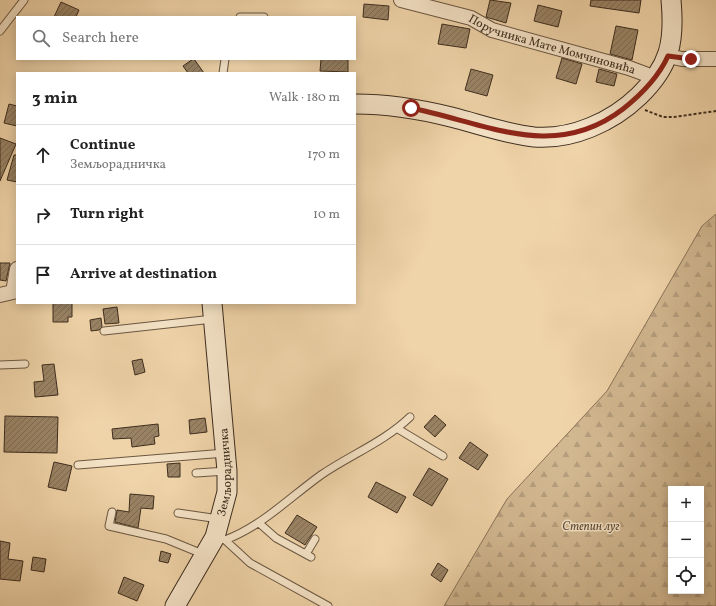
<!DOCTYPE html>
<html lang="en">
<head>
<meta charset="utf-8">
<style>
	:root { --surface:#fff; --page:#f2f2f2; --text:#222; --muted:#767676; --line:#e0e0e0 }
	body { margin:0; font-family:Vollkorn,serif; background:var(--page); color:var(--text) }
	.controls { position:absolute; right:12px; bottom:12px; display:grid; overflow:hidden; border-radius:0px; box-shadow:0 2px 10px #0003 }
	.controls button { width:36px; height:36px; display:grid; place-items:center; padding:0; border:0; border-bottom:1px solid var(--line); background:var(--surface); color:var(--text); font:20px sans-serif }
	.stop { position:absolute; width:12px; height:12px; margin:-9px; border:3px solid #8f2418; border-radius:50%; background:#fff }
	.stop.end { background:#8f2418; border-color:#fff; box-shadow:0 1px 4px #0008 }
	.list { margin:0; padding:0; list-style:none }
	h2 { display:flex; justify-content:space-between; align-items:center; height:52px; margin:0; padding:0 16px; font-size:17px }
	h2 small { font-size:13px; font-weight:400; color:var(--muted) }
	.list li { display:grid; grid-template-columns:26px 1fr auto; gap:12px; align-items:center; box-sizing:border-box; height:60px; padding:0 16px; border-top:1px solid var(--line) }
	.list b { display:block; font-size:15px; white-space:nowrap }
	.list p { margin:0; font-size:13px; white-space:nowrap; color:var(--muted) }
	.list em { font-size:13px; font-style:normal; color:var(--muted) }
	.icon { flex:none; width:22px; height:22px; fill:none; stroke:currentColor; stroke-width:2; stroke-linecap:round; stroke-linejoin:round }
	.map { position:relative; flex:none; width:716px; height:606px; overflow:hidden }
	.search { position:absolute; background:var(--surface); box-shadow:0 2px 10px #0003; left:16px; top:16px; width:340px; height:44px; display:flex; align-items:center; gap:10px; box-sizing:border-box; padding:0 14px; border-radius:0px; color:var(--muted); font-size:15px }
	.panel { position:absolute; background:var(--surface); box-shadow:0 2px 10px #0003; left:16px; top:72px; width:340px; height:232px; border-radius:0px }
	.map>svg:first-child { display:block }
</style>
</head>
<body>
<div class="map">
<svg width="716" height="606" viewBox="0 0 716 606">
	<defs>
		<pattern id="forest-firs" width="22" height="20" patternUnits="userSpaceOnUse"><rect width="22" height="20" fill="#d2b891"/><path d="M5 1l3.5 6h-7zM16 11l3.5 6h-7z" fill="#b59e7d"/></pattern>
		<pattern id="building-hatch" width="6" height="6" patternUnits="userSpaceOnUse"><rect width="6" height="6" fill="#9a8466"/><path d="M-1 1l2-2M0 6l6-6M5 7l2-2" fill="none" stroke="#7f6c53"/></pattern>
	</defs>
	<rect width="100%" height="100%" fill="#f0d4a9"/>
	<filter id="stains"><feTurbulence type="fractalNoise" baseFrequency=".005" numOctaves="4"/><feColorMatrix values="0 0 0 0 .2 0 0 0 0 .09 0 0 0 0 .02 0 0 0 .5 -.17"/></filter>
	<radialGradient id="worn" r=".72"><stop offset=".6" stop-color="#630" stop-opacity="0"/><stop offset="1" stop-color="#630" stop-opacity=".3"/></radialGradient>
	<path fill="url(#forest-firs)" stroke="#887258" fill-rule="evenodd" d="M716,214V606H444L507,499L607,391L702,226ZM671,489H701V591H671Z"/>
	<path fill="url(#building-hatch)" stroke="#3d2d1e" d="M490,0L511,3L506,23L486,17Z
		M591,0H641L639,13L590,6Z
		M61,2L79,10L76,17H54Z
		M364,4L389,6L388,20L363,17Z
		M538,5L562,11L558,27L534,21Z
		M442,24L470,29L466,48L438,44Z
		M616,26L638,30L632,60L610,54Z
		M562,58L582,64L576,84L556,78Z
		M193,59H194L204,73H188L183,66Z
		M321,59H348V72L320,71Z
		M471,69L493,75L487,96L465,90Z
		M599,69L617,74L614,86L596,82Z
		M9,104L17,106V126L4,123Z
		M0,138L16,144L0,181Z
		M14,155H17V182L7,180Z
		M0,263H10L6,281L0,280Z
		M53,303H72V317H68V322H53Z
		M117,307L119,323L105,324L103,309Z
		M101,318L102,327L99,330L91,331L90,320Z
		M142,359L145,372L135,375L132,361Z
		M54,364L58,395L35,397L34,382L44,381L42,365Z
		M435,415L446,425L435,437L424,427Z
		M5,416L58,417L57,453L4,452Z
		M205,418L207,432L190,434L189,420Z
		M158,424L159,436L154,437L155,444L132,447L131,438L113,439L112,429Z
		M470,442L488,455L478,470L459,458Z
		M54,462L72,466L66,491L48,487Z
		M180,463V477H168L167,464Z
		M429,468L448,479L432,506L413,495Z
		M376,482L406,497L397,513L368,497Z
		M130,494L154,496L153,509L141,508L138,528L115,522L117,510L129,512Z
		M297,515L317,527L305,545L285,533Z
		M0,541L10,543L8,559L23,561L20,581L0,579Z
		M161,551L171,554L168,563L159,561Z
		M33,557L46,559L44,572L31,570Z
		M438,563L448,570L441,582L431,575Z
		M124,577L144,585L137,601L118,593Z"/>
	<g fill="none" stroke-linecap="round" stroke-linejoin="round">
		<g stroke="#6a5741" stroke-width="9">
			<path id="lane" d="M240,17H264
				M0,31L24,0
				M223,73L225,59
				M104,331L213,319
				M0,365L25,364
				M398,429L443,456
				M78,465L225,453
				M196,473L227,471
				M112,512L109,526L166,539L205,555
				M178,513L219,519
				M259,523L276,538L311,557
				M216,537L225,540C262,526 289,498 321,475C350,455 384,442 410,417
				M225,540L250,563L328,606
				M306,554L315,539"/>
		</g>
		<g stroke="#6a5741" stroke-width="16">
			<g id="street">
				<path id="s1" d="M401,0L471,18L492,30L629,68L656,78"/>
				<path d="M668,56L682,59H716"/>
				<path d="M0,295L13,292L17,269"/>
			</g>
		</g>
		<g stroke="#3d2d1e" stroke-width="21">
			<g id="secondary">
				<path d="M355,104C388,104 419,109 451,117C479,124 506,134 534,137C572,140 612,122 639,96C670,66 675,42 671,0"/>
				<path id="s2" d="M175,606L215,537L227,492V471L212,303"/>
			</g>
		</g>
		<path stroke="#3d2d1e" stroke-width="2" stroke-dasharray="3 2" stroke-linecap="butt" d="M645,110L663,117H674L716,111"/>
		<use href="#lane" stroke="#f5e3c7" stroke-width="7"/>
		<use href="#street" stroke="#f5e3c7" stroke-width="14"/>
		<use href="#secondary" stroke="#f5e3c7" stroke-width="19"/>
	</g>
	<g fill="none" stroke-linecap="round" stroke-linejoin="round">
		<path stroke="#8f2418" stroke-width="5" d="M411,108C486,123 554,162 623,109C642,94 658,78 668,56L691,59"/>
	</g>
	<g text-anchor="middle" stroke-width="3" stroke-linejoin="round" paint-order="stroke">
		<g font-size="12" fill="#3d2d1e" stroke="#f5e3c7">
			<text dy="4" stroke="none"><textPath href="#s1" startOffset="158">Поручника Мате Момчиновића</textPath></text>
			<text dy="4" stroke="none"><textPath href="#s2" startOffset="146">Земљорадничка</textPath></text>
		</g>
		<g font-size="12" font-style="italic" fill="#5b4935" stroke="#f5e3c7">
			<text x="591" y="530">Степин луг</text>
		</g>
	</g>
	<rect width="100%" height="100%" filter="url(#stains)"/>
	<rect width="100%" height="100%" fill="url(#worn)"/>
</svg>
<div class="controls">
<button>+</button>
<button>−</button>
<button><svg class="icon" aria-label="locate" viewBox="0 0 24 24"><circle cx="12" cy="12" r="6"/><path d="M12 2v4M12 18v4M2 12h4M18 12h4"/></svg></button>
</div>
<div class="stop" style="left:411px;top:108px"></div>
<div class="stop end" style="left:691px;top:59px"></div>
<div class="search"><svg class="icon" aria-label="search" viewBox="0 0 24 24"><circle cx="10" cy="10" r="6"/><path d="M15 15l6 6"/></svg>Search here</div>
<section class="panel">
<h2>3 min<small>Walk · 180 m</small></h2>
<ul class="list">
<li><svg class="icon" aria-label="ahead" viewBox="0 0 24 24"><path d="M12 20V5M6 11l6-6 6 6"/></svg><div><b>Continue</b><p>Земљорадничка</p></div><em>170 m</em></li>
<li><svg class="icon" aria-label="right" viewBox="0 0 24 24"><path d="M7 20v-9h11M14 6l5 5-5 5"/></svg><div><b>Turn right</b></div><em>10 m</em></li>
<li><svg class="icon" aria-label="arrive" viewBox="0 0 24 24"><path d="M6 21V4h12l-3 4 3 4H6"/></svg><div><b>Arrive at destination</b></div></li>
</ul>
</section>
</div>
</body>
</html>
